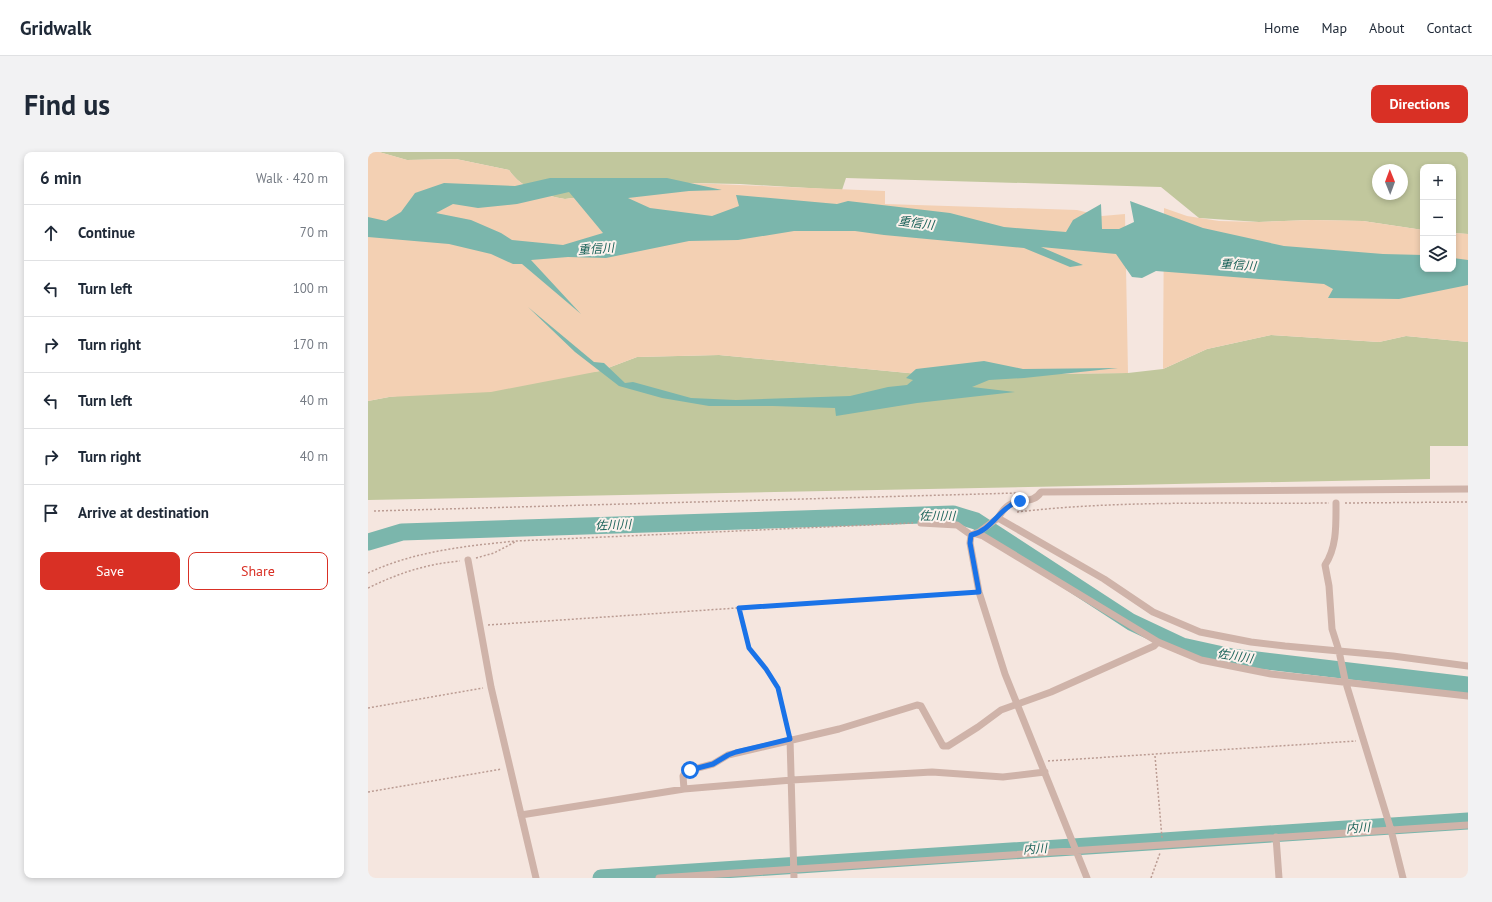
<!DOCTYPE html>
<html lang="en">
<head>
<meta charset="utf-8">
<style>
	:root { --surface:#fff; --page:#f2f2f3; --text:#1f2937; --muted:#747a83; --line:#e0e1e3; --accent:#d93025 }
	body { margin:0; font-family:"PT Sans","Noto Sans JP",sans-serif; background:var(--page); color:var(--text) }
	.controls { position:absolute; right:12px; top:12px; display:grid; overflow:hidden; border-radius:8px; box-shadow:0 2px 6px #0003 }
	.controls button { width:36px; height:36px; display:grid; place-items:center; padding:0; border:0; border-bottom:1px solid var(--line); background:var(--surface); color:var(--text); font:20px sans-serif }
	.compass { position:absolute; left:1004px; top:12px; width:36px; height:36px; border-radius:50%; background:var(--surface); box-shadow:0 2px 6px #0003; rotate:359deg }
	.stop { position:absolute; width:12px; height:12px; margin:-9px; border:3px solid #1a73e8; border-radius:50%; background:#fff }
	.stop.end { background:#1a73e8; border-color:#fff; box-shadow:0 1px 4px #0008 }
	.list { margin:0; padding:0; list-style:none }
	h2 { display:flex; justify-content:space-between; align-items:center; height:52px; margin:0; padding:0 16px; font-size:17px }
	h2 small { font-size:13px; font-weight:400; color:var(--muted) }
	.list li { display:grid; grid-template-columns:26px 1fr auto; gap:12px; align-items:center; box-sizing:border-box; height:56px; padding:0 16px; border-top:1px solid var(--line) }
	.list b { display:block; font-size:15px; white-space:nowrap }
	.list em { font-size:13px; font-style:normal; color:var(--muted) }
	.actions { display:flex; gap:8px; padding:12px 16px }
	.actions a { flex:1; padding:9px 0; border:1px solid var(--accent); border-radius:8px; text-align:center; font-size:14px; color:var(--accent) }
	.actions .main { background:var(--accent); color:#fff }
	.icon { flex:none; width:22px; height:22px; fill:none; stroke:currentColor; stroke-width:2; stroke-linecap:round; stroke-linejoin:round }
	.map { position:relative; flex:none; width:1100px; height:726px; overflow:hidden; border-radius:8px }
	header { display:flex; align-items:center; gap:24px; box-sizing:border-box; height:56px; padding:0 20px; background:var(--surface); border-bottom:1px solid var(--line) }
	header strong { font-size:19px }
	nav { display:flex; gap:22px; margin-inline-start:auto; font-size:14px }
	.intro { display:flex; align-items:center; justify-content:space-between; box-sizing:border-box; height:96px; padding:0 24px }
	h1 { margin:0; font-size:28px }
	.button { padding:10px 18px; border-radius:8px; background:var(--accent); color:#fff; font-size:14px; font-weight:700 }
	main { display:flex; gap:24px; padding:0 24px }
	aside { flex:1; background:var(--surface); border-radius:8px; box-shadow:0 2px 6px #0003 }
	.map>svg:first-child { display:block }
</style>
</head>
<body>
<header>
<strong>Gridwalk</strong>
<nav><a>Home</a><a>Map</a><a>About</a><a>Contact</a></nav>
</header>
<div class="intro"><h1>Find us</h1><a class="button">Directions</a></div>
<main>
<aside>
<h2>6 min<small>Walk · 420 m</small></h2>
<ul class="list">
<li><svg class="icon" aria-label="ahead" viewBox="0 0 24 24"><path d="M12 20V5M6 11l6-6 6 6"/></svg><div><b>Continue</b></div><em>70 m</em></li>
<li><svg class="icon" aria-label="left" viewBox="0 0 24 24"><path d="M17 20v-9H6M10 6l-5 5 5 5"/></svg><div><b>Turn left</b></div><em>100 m</em></li>
<li><svg class="icon" aria-label="right" viewBox="0 0 24 24"><path d="M7 20v-9h11M14 6l5 5-5 5"/></svg><div><b>Turn right</b></div><em>170 m</em></li>
<li><svg class="icon" aria-label="left" viewBox="0 0 24 24"><path d="M17 20v-9H6M10 6l-5 5 5 5"/></svg><div><b>Turn left</b></div><em>40 m</em></li>
<li><svg class="icon" aria-label="right" viewBox="0 0 24 24"><path d="M7 20v-9h11M14 6l5 5-5 5"/></svg><div><b>Turn right</b></div><em>40 m</em></li>
<li><svg class="icon" aria-label="arrive" viewBox="0 0 24 24"><path d="M6 21V4h12l-3 4 3 4H6"/></svg><div><b>Arrive at destination</b></div></li>
</ul>
<div class="actions"><a class="main">Save</a><a>Share</a></div>
</aside>
<div class="map">
<svg width="1100" height="726" viewBox="0 0 1100 726">
	<rect width="100%" height="100%" fill="#f5e6df"/>
	<path fill="#c1c79d" fill-rule="evenodd" d="M11,0H1100V82L1085,81V15H1055V78L995,69L943,68L891,70L831,66L793,35L478,26L474,38L372,32L322,31L197,47C175,43 154,37 141,18L88,7L39,8ZM1010,18H1034V42H1010Z
		M903,183L1011,190L1038,184L1100,190V294H1062V327L0,348V249L21,245L232,219L269,205L351,203L561,223L760,221L795,217L839,197Z"/>
	<path fill="#f3d0b3" d="M0,0H11L39,8L88,7L141,18C154,37 175,43 197,47L322,31L517,39V52L709,58L734,64L757,62L760,221L561,223L351,203L269,205L232,219L123,240L21,245L0,249Z
		M796,56L819,64L851,69L891,70L943,68L995,69L1055,78V117H1085V81L1100,82V190L1038,184L1011,190L903,183L839,197L795,217Z"/>
	<path fill="#7bb6ac" fill-rule="evenodd" d="M182,26H299L354,38L321,39L260,46L282,56L344,64L371,54L368,43L469,52L480,49L582,61L636,75L698,80L705,68L733,52L734,77H751L766,70L762,49L835,76L916,94L1015,102L1055,103V117H1085V106L1100,108V133L1031,147L960,146L965,137L956,132L788,119L774,126L764,125L748,102L673,95L715,113L702,115L656,96L516,83L487,79H426L370,88L321,89L238,106L200,105L163,108L213,162L154,112H145L123,102L81,92L0,85V65L18,69L33,60L47,41L76,31L147,34ZM201,40L235,81L195,93L144,88L133,81L103,68L68,61L85,52L110,56L149,52Z
		M160,155L226,210L236,211L257,231L265,230L323,246L368,248L482,244L520,235L539,233L545,228L538,226L548,217L616,209L655,217L750,216L656,226L621,228L604,235L647,240L549,251L468,264L467,256L405,254H341L294,246L251,234L207,200Z"/>
	<g fill="none" stroke-linecap="round" stroke-linejoin="round">
		<path stroke="#7bb6ac" stroke-width="17" d="M0,390L34,380L585,362L608,369L763,470L814,494L864,505L1100,533
			M233,726L1100,669"/>
		<path stroke="#bb9c93" stroke-width="1.5" stroke-dasharray="2 2" stroke-linecap="butt" d="M977,351L1100,350
			M6,359L649,341
			M649,360C752,348 857,352 961,351
			M108,406L126,401L147,390
			M0,421C47,399 98,394 148,389L545,371
			M0,436C31,421 58,412 92,409
			M371,456L381,496L398,517L410,536L420,579
			M120,473L603,440
			M0,556L115,536
			M787,604L794,686
			M680,609L988,589
			M0,640L134,617
			M783,726L792,701"/>
		<path stroke="#cfb3a9" stroke-width="7" d="M968,351C968,373 969,395 957,413L961,434L964,477L971,499L977,528L1023,678L1035,726
			M630,366C633,361 637,354 643,352C654,347 666,351 673,340L1100,337
			M553,371L589,373L603,383L602,391L611,440L637,522L719,726
			M608,382L615,384L790,490L833,508L903,522L1100,544
			M603,383L611,380L630,366L736,427L785,460L832,480L883,490L917,494L1025,504L1100,514
			M100,408L123,535L168,726
			M422,587L426,726
			M316,637L315,624L318,619L345,612L360,603L471,577L549,553L553,554L575,594H580L610,575L633,558L683,540L786,494L790,490
			M153,663L316,637L424,628L564,620L635,625L677,620
			M908,685L911,726
			M291,726L1100,673"/>
	</g>
	<g fill="none" stroke-linecap="round" stroke-linejoin="round">
		<path stroke="#1a73e8" stroke-width="5" d="M322,618L345,612L360,603L368,600L422,587L410,536L398,517L381,496L371,456L611,440L602,391L603,383C625,378 631,355 652,349"/>
	</g>
	<g text-anchor="middle" stroke-width="4" stroke-linejoin="round" paint-order="stroke">
		<g font-size="12" font-style="italic" fill="#1a6259" stroke="#fcf2ed">
			<text transform="translate(548 71) rotate(7)" y="4">重信川</text>
			<text transform="translate(228 97) rotate(-4)" y="4">重信川</text>
			<text transform="translate(870 113) rotate(4)" y="4">重信川</text>
			<text transform="translate(569 364) rotate(1)" y="4">佐川川</text>
			<text transform="translate(245 373) rotate(-2)" y="4">佐川川</text>
			<text transform="translate(867 504) rotate(9)" y="4">佐川川</text>
			<text transform="translate(990 676) rotate(-4)" y="4">内川</text>
			<text transform="translate(667 697) rotate(-4)" y="4">内川</text>
		</g>
	</g>
</svg>
<div class="controls">
<button>+</button>
<button>−</button>
<button><svg class="icon" aria-label="layers" viewBox="0 0 24 24"><path d="M12 4l9 5-9 5-9-5zM3 14l9 5 9-5"/></svg></button>
</div>
<svg class="compass" viewBox="-18 -18 36 36"><path d="M0-13l5 13h-10z" fill="#e53935"/><path d="M0 13l5-13h-10z" fill="#747a83"/></svg>
<div class="stop" style="left:322px;top:618px"></div>
<div class="stop end" style="left:652px;top:349px"></div>
</div>
</main>
</body>
</html>
